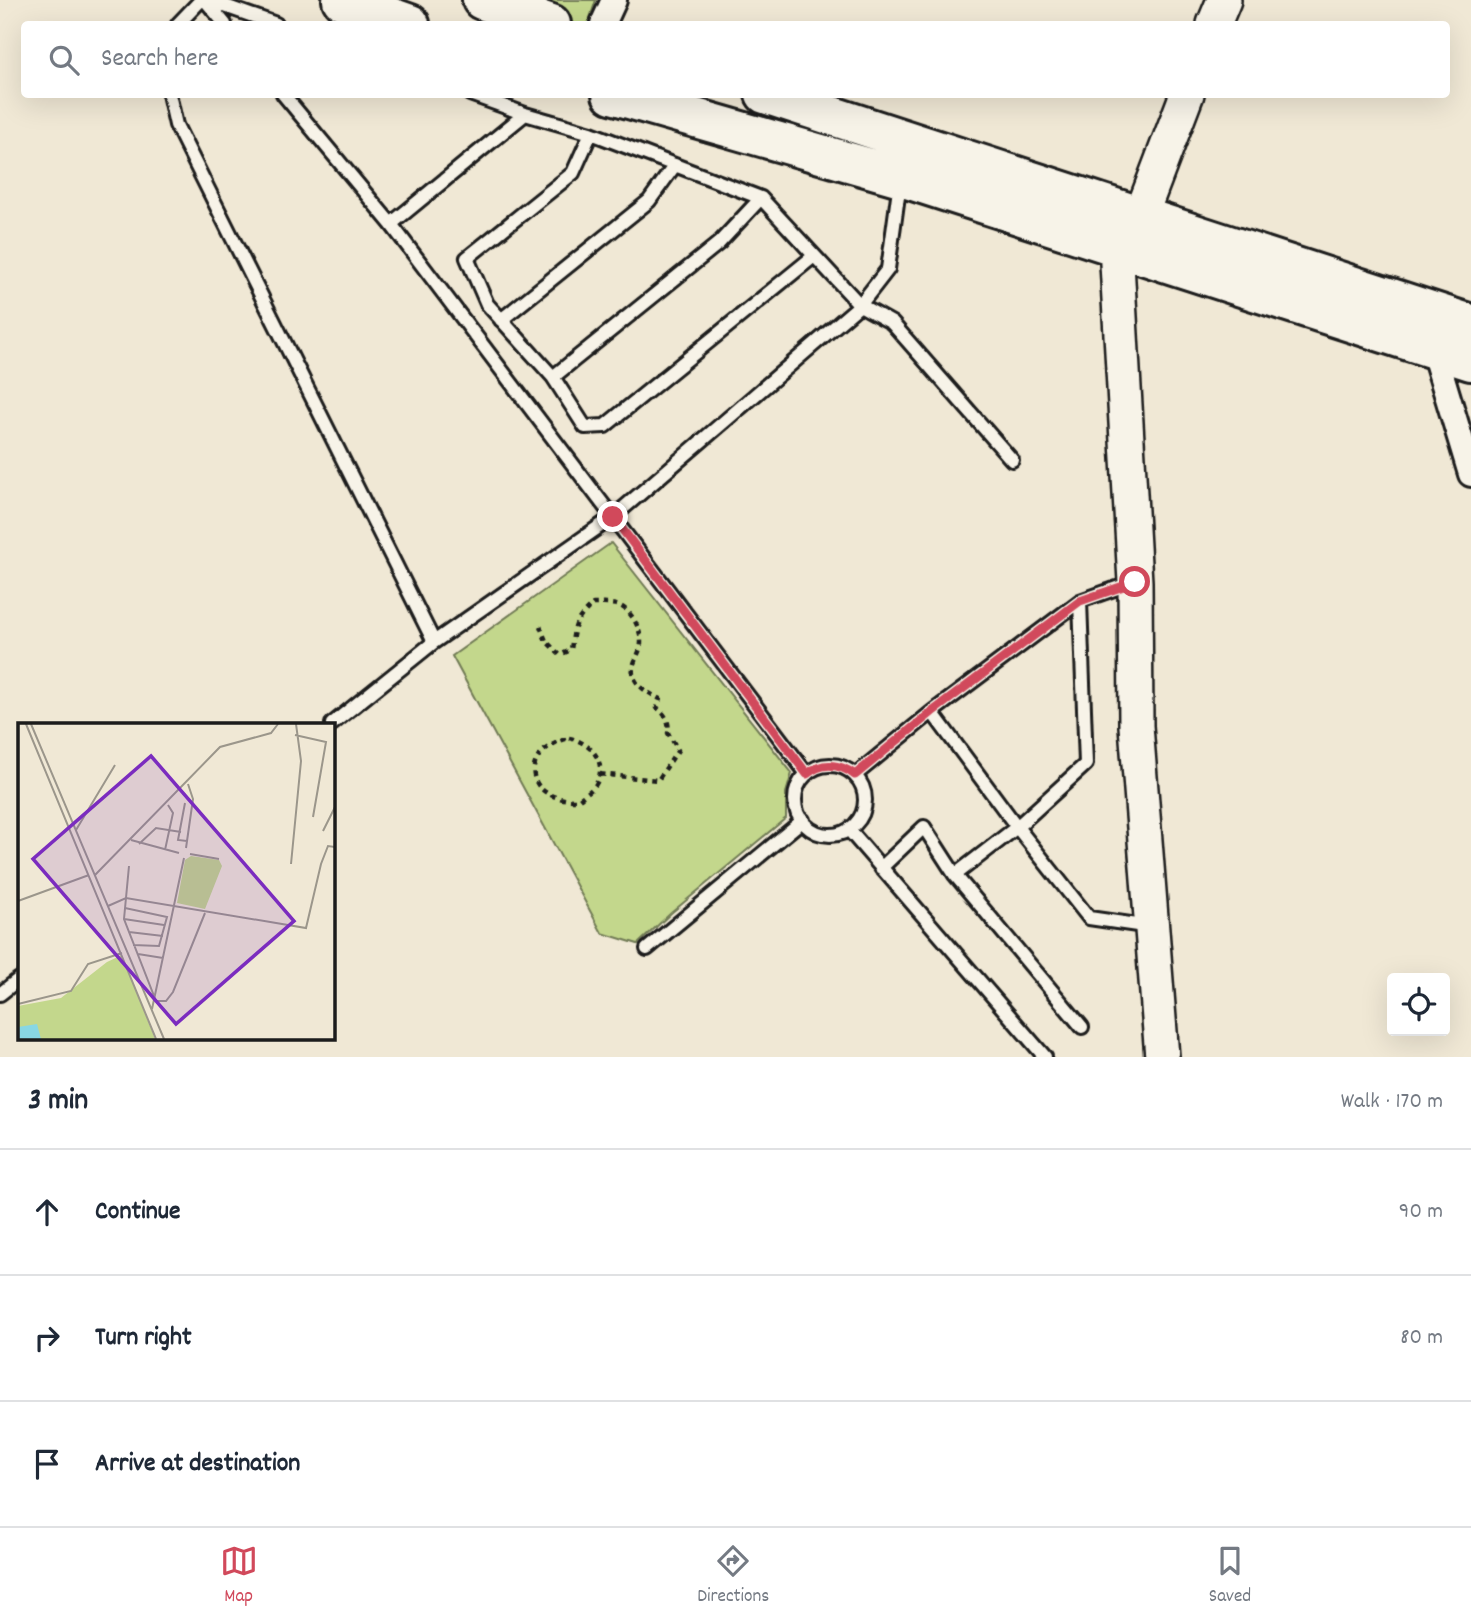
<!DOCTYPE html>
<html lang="en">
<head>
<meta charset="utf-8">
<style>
	:root { --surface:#fff; --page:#f6f6f7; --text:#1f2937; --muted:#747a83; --line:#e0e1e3; --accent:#d1495b }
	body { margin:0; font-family:Dekko,sans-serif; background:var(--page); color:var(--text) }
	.controls { position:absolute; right:21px; bottom:21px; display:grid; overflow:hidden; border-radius:7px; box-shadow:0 7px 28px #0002 }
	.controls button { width:63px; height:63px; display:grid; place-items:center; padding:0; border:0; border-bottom:2px solid var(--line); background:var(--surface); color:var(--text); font:35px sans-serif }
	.stop { position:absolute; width:21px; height:21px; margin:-16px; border:5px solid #d1495b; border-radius:50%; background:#fff }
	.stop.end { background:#d1495b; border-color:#fff; box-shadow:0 2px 7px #0008 }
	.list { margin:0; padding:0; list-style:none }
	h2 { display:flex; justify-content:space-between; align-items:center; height:91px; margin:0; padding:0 28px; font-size:30px }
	h2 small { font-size:23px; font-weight:400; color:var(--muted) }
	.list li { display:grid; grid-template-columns:46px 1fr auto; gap:21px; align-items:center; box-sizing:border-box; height:126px; padding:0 28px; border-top:2px solid var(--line) }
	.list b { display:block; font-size:26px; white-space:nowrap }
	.list em { font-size:23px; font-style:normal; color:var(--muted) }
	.icon { flex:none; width:38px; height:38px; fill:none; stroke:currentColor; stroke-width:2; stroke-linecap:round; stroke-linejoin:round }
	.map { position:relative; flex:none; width:1471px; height:1057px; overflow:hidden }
	.search { position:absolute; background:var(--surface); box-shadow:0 7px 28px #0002; left:21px; right:21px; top:21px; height:77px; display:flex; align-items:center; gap:18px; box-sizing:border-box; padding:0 24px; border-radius:7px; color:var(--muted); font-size:26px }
	.sheet { height:469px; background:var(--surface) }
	nav { display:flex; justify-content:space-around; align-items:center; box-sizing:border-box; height:98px; border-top:2px solid var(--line); background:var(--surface); font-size:19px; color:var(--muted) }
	nav a { display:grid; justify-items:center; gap:4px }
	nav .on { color:var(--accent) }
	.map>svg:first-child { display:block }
</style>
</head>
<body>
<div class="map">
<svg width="1471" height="1057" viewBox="0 0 1471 1057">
	<rect width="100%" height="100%" fill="#f0e8d5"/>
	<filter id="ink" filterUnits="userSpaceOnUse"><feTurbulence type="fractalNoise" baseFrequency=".0143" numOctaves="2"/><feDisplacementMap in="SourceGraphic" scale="14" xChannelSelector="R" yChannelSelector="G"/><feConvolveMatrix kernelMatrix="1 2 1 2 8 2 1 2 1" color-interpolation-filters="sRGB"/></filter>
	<g filter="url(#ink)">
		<path fill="#c3d78c" stroke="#707a54" stroke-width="2" d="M504,0H596L588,24H575Z
			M611,543L792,773L786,793V818L671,913L638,944L602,933L452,656Z"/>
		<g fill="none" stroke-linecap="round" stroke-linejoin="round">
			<g stroke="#1c1c1c" stroke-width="18">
				<path id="service" d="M205,0L225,24
					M208,0L276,24
					M178,24L201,0
					M169,94L176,125L434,642
					M283,94L391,224L807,774
					M470,94L525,114L591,133L761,198L860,305L892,323L1012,460
					M591,133L573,173L467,258L487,304L553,377L585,427L605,426L814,256
					M391,224L525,114
					M501,320L649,201L675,165
					M553,377L719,243L761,198
					M932,712L1017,827L1089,918L1151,927
					M332,724L434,642L613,517L860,305L888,269L900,181
					M795 800a35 35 0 1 1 70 0a35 35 0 1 1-70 0Z
					M855,775L932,712L1080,601L1134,582
					M849,830L1045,1057
					M881,868L924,827L955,875L1082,1027
					M955,875L1017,827L1086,764L1080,601
					M647,949L803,820
					M0,994L19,979"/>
			</g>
			<g stroke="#1c1c1c" stroke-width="30">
				<path id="minor" d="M603,24L614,0
					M1433,348L1471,474"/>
			</g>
			<g stroke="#1c1c1c" stroke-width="38">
				<path id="secondary" d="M1214,24L1224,0
					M1141,215L1187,94
					M1116,246L1135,582L1136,726L1162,1057"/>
			</g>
			<g stroke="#1c1c1c" stroke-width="44">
				<path id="trunk" d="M342,0L410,24
					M482,0L551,24
					M612,94L901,177L1471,361
					M765,94L1471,324"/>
			</g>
			<path stroke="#1c1c1c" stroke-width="4.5" stroke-dasharray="5 5" stroke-linecap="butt" d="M540,626L546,641L560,655L571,650C574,626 575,620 593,604C601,604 612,603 620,606C632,611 641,630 641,642C641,654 631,662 633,674C636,687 649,693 660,699L657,708C666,714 670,723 668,733L678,750L658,780L599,774
				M569,738C589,742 609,761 596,784C592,790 584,795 578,800C524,801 517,752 569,738Z"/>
			<use href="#service" stroke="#f7f3e8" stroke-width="12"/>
			<use href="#minor" stroke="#f7f3e8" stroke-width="24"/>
			<use href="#secondary" stroke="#f7f3e8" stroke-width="33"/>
			<use href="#trunk" stroke="#f7f3e8" stroke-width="38"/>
		</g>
	</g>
	<g fill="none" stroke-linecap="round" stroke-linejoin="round" filter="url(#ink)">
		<path stroke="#d1495b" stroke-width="9" d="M613,517L807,774C823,761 840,764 855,775L932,712L1080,601L1135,582"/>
	</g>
	<g transform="translate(18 723)">
		<rect width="317" height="317" fill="#f0e8d5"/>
		<path d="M173,133L201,137L204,143L187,186L159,180L167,137ZM104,232L137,316H0V283L43,275L89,239Z" fill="#c3d78c"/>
		<path d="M19,301L23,316H0V304Z" fill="#88d7e4"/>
		<path fill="none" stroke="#9b968b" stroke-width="2" d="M8,1L138,316M13,1L146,316M277,12L308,19L295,94M167,80L160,117L169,118M58,107L97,42M305,108L317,84M113,117L161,130M121,121L138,105L163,109M168,125L175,76L170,61M147,127L155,90L150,82M172,131L201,136M273,141L283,38L278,1M111,143L106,196L138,278H148L155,269L187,190M77,152L202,24L253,10L260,1M0,178L71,152M90,183L108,175L288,205L303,141L310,123L317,124M107,185L149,194L141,223L115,222M106,196L146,202M111,209L145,213M120,231L145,235M0,281L53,268L70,241L104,230M134,286L166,135"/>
		<path fill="#7b2cbf" fill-opacity="0.15" stroke="#7b2cbf" stroke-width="3.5" d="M133,33L276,198L158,301L15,136Z"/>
		<rect width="317" height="317" fill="none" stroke="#1c1c1c" stroke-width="3.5"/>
	</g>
</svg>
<div class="controls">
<button><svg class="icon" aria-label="locate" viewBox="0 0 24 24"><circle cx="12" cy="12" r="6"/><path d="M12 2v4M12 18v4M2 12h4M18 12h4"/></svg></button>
</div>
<div class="stop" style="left:1135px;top:582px"></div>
<div class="stop end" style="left:613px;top:517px"></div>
<div class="search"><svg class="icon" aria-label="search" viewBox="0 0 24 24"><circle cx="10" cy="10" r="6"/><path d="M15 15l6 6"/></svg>Search here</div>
</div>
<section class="sheet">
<h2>3 min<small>Walk · 170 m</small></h2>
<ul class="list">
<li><svg class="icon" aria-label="ahead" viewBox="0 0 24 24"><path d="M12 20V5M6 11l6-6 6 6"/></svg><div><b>Continue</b></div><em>90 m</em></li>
<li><svg class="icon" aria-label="right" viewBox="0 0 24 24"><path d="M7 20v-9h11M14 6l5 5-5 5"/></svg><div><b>Turn right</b></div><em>80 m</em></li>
<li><svg class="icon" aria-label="arrive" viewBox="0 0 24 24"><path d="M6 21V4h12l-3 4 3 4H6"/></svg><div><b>Arrive at destination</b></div></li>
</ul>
</section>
<nav>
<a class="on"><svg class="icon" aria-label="map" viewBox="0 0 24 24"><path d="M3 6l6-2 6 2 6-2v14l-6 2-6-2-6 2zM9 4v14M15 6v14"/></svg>Map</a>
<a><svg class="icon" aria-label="directions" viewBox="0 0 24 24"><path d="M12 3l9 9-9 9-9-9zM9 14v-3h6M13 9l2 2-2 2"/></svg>Directions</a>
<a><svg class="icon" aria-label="saved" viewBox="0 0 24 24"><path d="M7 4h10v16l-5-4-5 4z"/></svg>Saved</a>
</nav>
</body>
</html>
